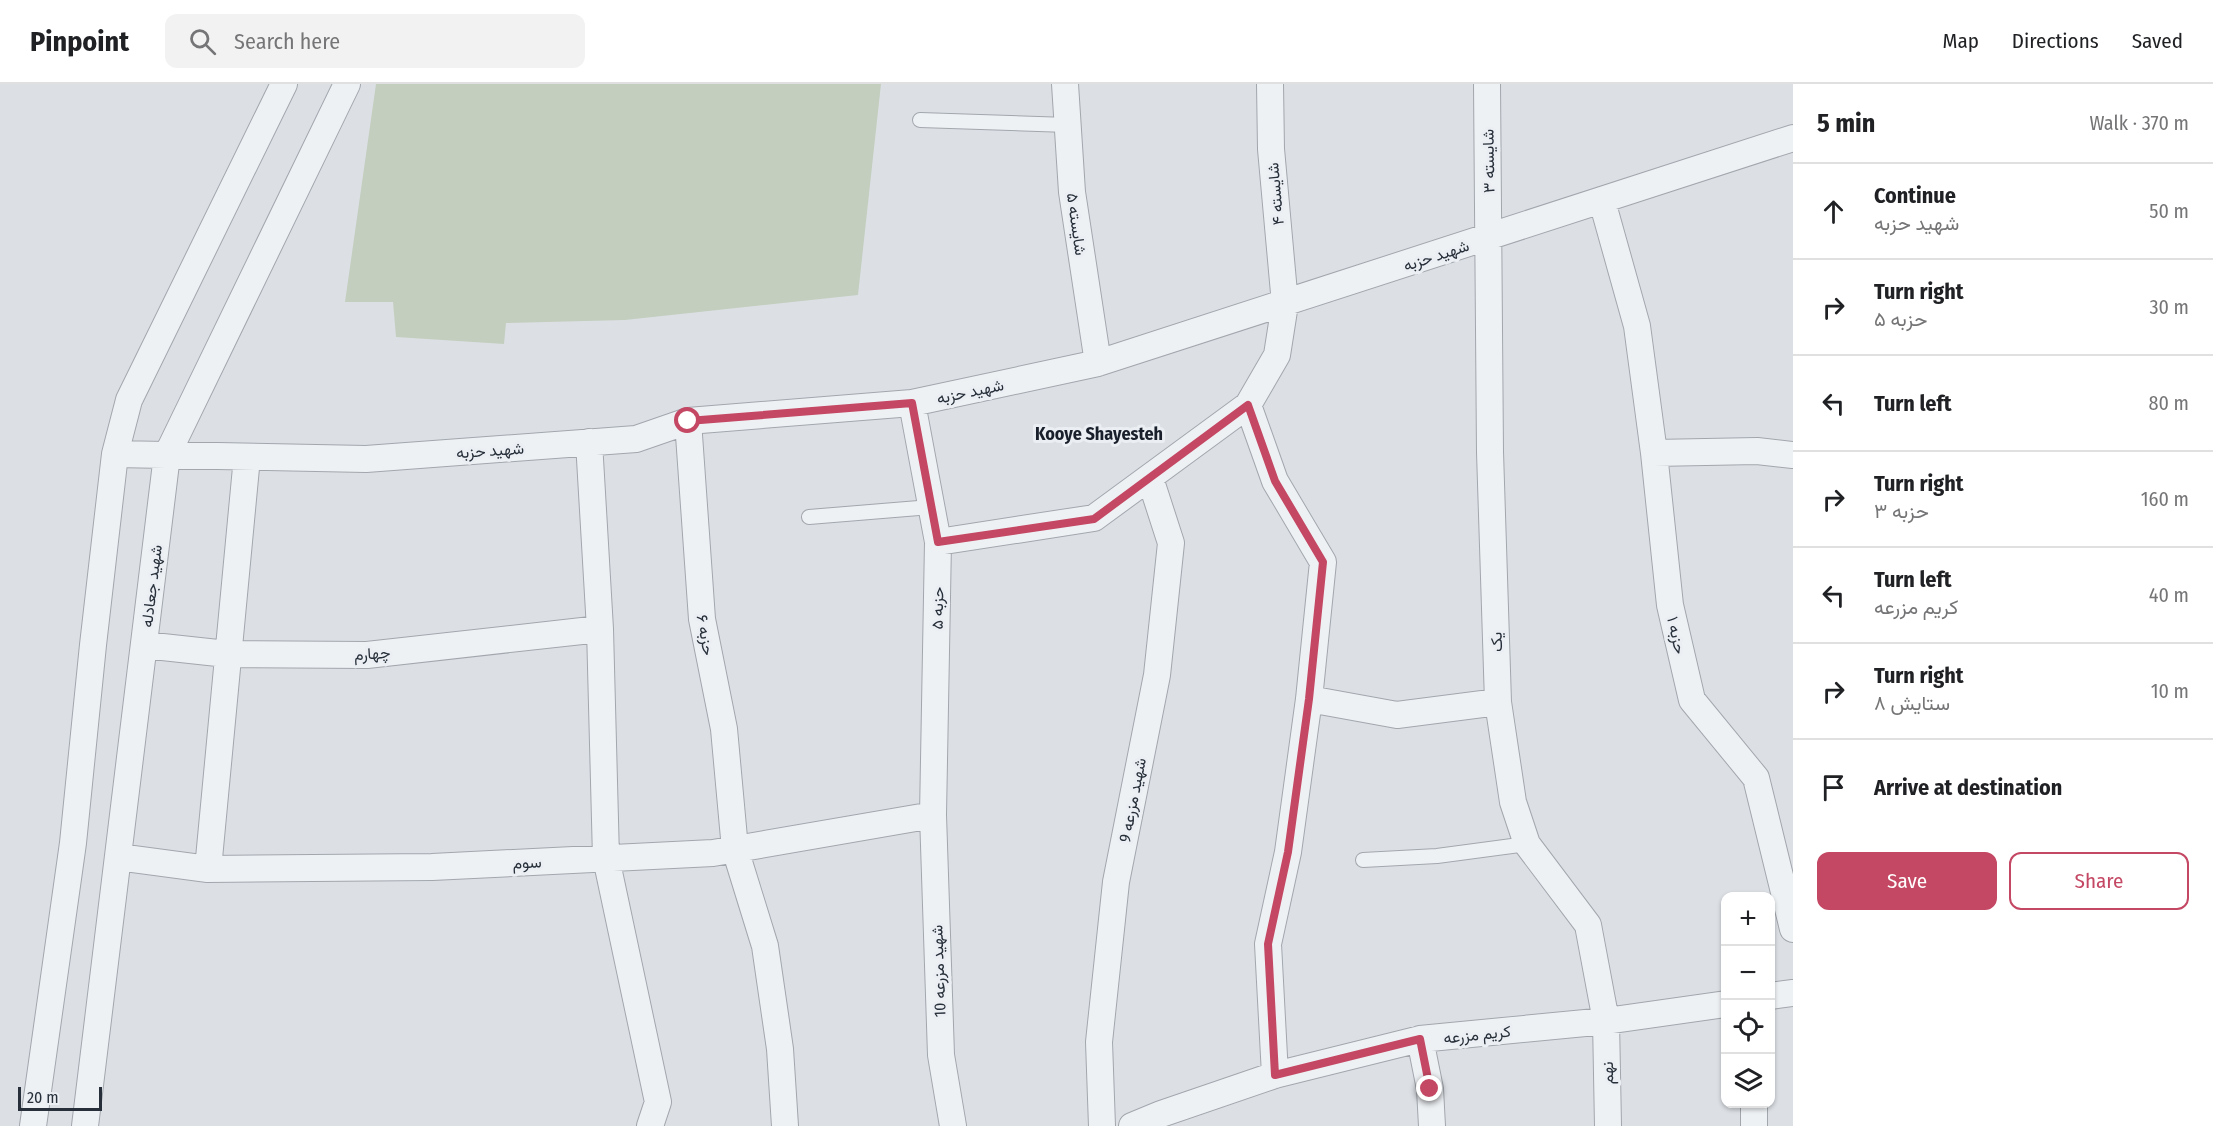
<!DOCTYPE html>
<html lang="en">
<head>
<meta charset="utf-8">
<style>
	:root { --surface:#fff; --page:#f2f2f2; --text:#202124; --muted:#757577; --line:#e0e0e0; --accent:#c44763 }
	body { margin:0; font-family:"Fira Sans Condensed",Vazirmatn,sans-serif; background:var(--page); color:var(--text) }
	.controls { position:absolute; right:18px; bottom:18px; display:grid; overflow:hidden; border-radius:12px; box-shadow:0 2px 4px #0004 }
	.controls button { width:54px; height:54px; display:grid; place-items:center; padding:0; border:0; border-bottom:2px solid var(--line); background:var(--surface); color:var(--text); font:30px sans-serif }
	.scale { position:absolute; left:18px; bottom:15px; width:84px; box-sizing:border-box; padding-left:6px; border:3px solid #272f3a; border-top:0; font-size:16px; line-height:21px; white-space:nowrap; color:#272f3a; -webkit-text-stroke:4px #ebeff3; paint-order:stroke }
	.stop { position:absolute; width:18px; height:18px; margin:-14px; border:4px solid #c44763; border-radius:50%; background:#fff }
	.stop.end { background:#c44763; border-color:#fff; box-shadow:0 2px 6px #0008 }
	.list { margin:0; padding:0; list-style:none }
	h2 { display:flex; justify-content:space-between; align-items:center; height:78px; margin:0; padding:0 24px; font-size:26px }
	h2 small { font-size:20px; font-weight:400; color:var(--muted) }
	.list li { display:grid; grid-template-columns:39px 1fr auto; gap:18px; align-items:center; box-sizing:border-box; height:96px; padding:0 24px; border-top:2px solid var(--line) }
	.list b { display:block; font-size:22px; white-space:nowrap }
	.list p { margin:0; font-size:20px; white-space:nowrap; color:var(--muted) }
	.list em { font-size:20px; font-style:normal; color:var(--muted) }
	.actions { display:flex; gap:12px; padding:18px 24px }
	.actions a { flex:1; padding:14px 0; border:2px solid var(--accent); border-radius:12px; text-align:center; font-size:21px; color:var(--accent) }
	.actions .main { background:var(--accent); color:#fff }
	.icon { flex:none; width:33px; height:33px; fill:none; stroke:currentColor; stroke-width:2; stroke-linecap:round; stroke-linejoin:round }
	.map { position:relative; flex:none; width:1793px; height:1042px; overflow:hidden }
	header { display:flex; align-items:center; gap:36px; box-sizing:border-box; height:84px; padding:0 30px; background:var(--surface); border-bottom:2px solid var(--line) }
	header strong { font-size:28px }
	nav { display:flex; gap:33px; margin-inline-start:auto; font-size:21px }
	.search { width:420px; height:54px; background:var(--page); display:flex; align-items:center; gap:15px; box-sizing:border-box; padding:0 21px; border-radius:12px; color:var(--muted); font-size:22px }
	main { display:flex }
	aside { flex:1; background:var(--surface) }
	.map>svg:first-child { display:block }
</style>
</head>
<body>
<header>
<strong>Pinpoint</strong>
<div class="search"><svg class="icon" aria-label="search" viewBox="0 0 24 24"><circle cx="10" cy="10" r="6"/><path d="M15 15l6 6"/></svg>Search here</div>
<nav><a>Map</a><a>Directions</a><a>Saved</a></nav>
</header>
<main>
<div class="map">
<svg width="1793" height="1042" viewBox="0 0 1793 1042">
	<rect width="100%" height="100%" fill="#dce0e5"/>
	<path fill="#c3cebe" d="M376,0H881L858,211L625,236L506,239L504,260L396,253L393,218H345Z"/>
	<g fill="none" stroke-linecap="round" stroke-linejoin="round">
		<g stroke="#a2a7ae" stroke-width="16">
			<path id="service" d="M920,36L1068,41
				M809,433L931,423
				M1363,776L1437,772L1527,760"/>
		</g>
		<g stroke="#a2a7ae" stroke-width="28">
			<path id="minor" d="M1065,0L1072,108L1098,279
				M1270,0L1271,65L1285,220L1277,271L1248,321L1275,397L1323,478L1309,615L1288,768L1268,860L1275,991
				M1487,0L1490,368L1498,618L1513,718L1527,760L1588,841L1606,937L1608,1042
				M1602,117L1637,242L1654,369
				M912,319L938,458L933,731L941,971L953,1042
				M688,337L702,535L724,645L735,765L765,862L780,965L785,1042
				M589,358L600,545L606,774L658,1018L650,1042
				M115,370L366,375L636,355L688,337L912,319L1098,279L1793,54
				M1793,371L1757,367L1654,369L1670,521L1692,616L1756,694L1793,845
				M938,458L1094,434L1248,321
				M144,561L227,570L367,571L600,545
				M1309,615L1397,631L1498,618
				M118,773L208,785L432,783L713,769L933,731
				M208,785L247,373
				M1770,912L1793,909
				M1420,955L1430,1005L1432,1042
				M1754,1020V1042
				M33,1042L73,759L93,561L115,370L129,316L284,0
				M85,1042L167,371L347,0
				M1102,1042L1099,958L1116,798L1157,591L1171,459L1150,394
				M1132,1042L1161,1030L1275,991L1420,955L1606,937L1726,920"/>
		</g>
		<use href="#service" stroke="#eef1f4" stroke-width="14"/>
		<use href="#minor" stroke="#eef1f4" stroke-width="26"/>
	</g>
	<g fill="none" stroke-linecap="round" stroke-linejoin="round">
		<path stroke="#c44763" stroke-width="8" d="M688,337L912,319L938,458L1094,435L1248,321L1275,397L1323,478L1309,615L1288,768L1268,860L1275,991L1420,955L1430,1005"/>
	</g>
	<g text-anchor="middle" stroke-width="6" stroke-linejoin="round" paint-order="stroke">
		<g font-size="16" fill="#272f3a" stroke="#ebeff3">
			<text transform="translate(1488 77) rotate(-91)" y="6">شایسته ۳</text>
			<text transform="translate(1275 110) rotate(-95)" y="6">شایسته ۴</text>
			<text transform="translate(1077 140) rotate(82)" y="6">شایسته ۵</text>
			<text transform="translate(1436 171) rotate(-18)" y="6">شهید حزبه</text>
			<text transform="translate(970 307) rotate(-12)" y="6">شهید حزبه</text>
			<text transform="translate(490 366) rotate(-4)" y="6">شهید حزبه</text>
			<text transform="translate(151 502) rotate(-83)" y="6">شهید جعادله</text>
			<text transform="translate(937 524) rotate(-89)" y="6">حزبه ۵</text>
			<text transform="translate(706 551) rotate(80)" y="6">حزبه ۶</text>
			<text transform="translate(1677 551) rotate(77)" y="6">حزبه ۱</text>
			<text transform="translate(1496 558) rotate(-92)" y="6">یک</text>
			<text transform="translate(372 569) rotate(-4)" y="6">چهارم</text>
			<text transform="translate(1132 716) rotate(-79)" y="6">شهید مزرعه 9</text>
			<text transform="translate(527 778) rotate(-3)" y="6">سوم</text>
			<text transform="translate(938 887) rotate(-92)" y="6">شهید مزرعه 10</text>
			<text transform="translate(1477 950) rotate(-6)" y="6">کریم مزرعه</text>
			<text transform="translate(1607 989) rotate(-91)" y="6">نهم</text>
		</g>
		<g font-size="18" font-weight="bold" fill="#19202b" stroke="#ebeff3">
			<text x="1099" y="356">Kooye Shayesteh</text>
		</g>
	</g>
</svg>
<div class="controls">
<button>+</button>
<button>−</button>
<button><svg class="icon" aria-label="locate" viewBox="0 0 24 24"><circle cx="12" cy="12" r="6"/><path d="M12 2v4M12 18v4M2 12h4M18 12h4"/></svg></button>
<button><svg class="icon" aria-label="layers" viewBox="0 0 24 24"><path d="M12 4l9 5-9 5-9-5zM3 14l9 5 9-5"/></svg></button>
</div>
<div class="scale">20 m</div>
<div class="stop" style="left:688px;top:337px"></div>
<div class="stop end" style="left:1430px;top:1005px"></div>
</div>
<aside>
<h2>5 min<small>Walk · 370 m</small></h2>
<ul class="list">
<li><svg class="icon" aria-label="ahead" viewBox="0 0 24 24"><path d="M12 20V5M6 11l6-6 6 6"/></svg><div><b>Continue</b><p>شهید حزبه</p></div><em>50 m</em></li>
<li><svg class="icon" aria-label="right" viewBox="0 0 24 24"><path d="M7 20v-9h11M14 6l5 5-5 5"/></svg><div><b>Turn right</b><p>حزبه ۵</p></div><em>30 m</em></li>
<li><svg class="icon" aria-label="left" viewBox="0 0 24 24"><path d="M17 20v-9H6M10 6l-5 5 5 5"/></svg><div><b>Turn left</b></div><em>80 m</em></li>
<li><svg class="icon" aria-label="right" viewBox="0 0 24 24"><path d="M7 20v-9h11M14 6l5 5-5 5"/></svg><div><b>Turn right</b><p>حزبه ۳</p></div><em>160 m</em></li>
<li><svg class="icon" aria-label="left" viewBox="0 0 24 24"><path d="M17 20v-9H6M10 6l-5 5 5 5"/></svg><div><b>Turn left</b><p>کریم مزرعه</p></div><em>40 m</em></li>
<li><svg class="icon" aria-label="right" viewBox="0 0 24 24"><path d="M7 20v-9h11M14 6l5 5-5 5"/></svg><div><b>Turn right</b><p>ستایش ۸</p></div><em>10 m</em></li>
<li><svg class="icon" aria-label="arrive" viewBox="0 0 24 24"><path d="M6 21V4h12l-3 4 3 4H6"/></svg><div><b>Arrive at destination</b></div></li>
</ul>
<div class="actions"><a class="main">Save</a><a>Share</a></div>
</aside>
</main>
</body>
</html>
